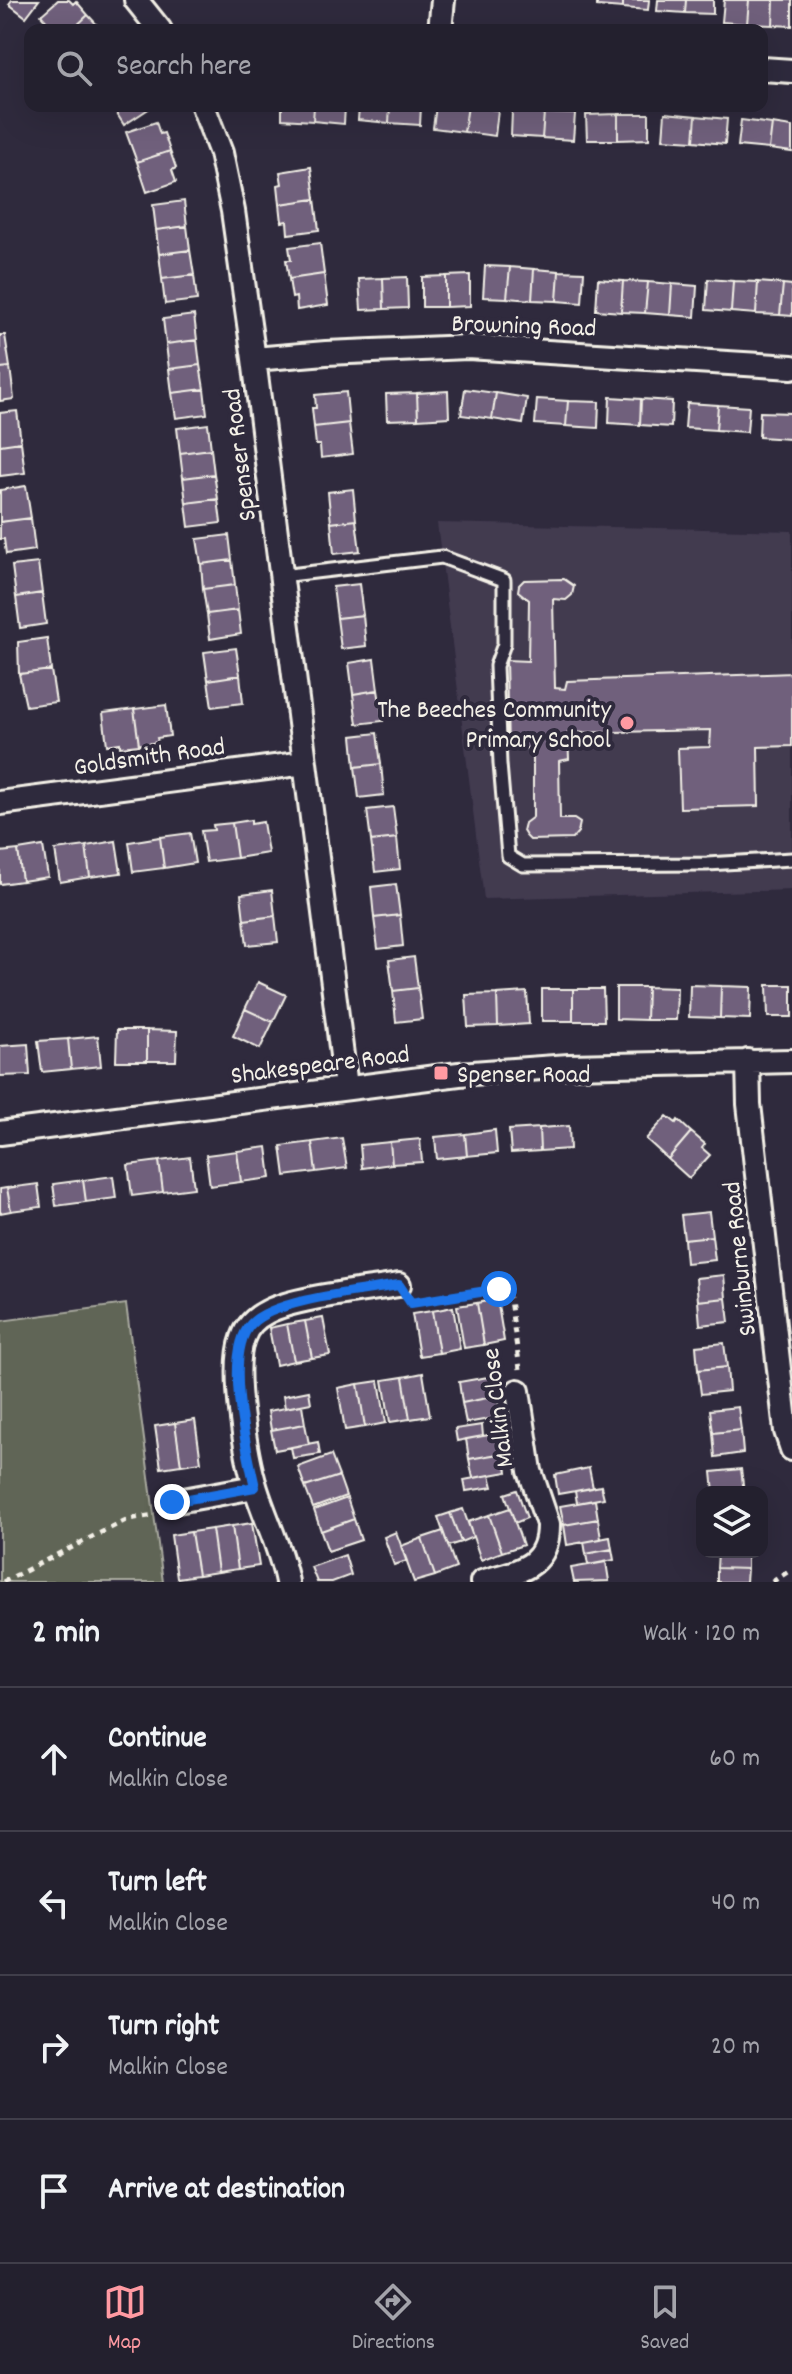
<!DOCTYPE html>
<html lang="en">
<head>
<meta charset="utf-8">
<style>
	:root { --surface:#23202e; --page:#2f2d3a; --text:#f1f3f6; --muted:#a3a3aa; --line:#403e4a; --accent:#ff9aa2 }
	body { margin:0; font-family:Dekko,sans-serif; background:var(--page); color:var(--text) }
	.controls { position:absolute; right:24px; bottom:24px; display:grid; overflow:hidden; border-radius:16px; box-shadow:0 8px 32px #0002 }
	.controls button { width:72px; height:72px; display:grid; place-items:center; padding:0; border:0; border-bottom:2px solid var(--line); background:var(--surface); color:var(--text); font:40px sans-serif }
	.stop { position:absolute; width:24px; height:24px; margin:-18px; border:6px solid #1a73e8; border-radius:50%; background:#fff }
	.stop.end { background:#1a73e8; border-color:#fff; box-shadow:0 2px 8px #0008 }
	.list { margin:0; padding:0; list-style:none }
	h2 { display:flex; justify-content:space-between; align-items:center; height:104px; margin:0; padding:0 32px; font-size:34px }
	h2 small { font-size:26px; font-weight:400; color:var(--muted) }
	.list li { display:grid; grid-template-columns:52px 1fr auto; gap:24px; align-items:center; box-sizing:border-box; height:144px; padding:0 32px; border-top:2px solid var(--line) }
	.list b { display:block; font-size:30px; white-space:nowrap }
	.list p { margin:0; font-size:26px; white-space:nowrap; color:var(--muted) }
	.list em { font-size:26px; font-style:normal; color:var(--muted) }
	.icon { flex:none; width:44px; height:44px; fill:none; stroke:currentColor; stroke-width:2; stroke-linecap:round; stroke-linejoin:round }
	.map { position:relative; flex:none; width:792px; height:1582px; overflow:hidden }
	.search { position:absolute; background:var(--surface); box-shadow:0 8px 32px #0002; left:24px; right:24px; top:24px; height:88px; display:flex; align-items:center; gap:20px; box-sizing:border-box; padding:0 28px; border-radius:16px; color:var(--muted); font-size:30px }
	.sheet { height:680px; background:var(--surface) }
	nav { display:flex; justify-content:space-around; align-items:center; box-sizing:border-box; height:112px; border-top:2px solid var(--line); background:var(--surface); font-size:22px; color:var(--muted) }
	nav a { display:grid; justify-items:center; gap:4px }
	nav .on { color:var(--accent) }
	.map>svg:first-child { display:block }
</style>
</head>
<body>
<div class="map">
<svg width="792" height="1582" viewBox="0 0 792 1582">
	<rect width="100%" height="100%" fill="#2f2a3d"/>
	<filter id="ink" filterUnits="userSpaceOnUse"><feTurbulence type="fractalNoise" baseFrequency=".0125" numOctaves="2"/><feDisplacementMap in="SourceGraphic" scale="16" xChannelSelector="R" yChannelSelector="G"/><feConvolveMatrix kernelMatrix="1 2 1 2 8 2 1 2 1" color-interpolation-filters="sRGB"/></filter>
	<g filter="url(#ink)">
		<path fill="#423a50" d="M437,523L792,531V890L484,899Z"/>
		<path fill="#616557" stroke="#aaaba0" stroke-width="2" d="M126,1304L163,1582H0V1321Z"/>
		<path fill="#6f607c" stroke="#f4f1e8" stroke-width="2" d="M12,0H39L26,17L9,4Z
			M58,0H69L73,4L76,1L88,15L72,30H54L41,15Z
			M597,0H623V8L597,6Z
			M623,0H649L648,10L623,8Z
			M658,0H686L685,13L657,11Z
			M686,0H713V14L685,13Z
			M724,0H749L747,24L722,22Z
			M749,0H774L773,25L747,24Z
			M774,0H792V26L773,25Z
			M88,15L101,29L72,30Z
			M112,106H149L150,108L124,125Z
			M282,106H314L313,121L282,119Z
			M314,106H345L344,124L313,121Z
			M359,106H390L389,123L358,120Z
			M390,106H421L420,125L389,123Z
			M436,106H468L464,132L433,128Z
			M468,106L498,110L495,136L464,132Z
			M512,111L544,113L542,138L511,136Z
			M544,113L575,114L573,140L542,138Z
			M665,113L696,116L694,141L663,139Z
			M618,114H649V139L618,140Z
			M618,114V140H587L586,115Z
			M696,116L727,119L725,144L694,141Z
			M741,120L772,124L769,149L738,146Z
			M156,122L160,134L164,133L170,151L137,162L126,132Z
			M772,124L792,127V152L769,149Z
			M170,151L176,168L172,170L176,182L147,192L137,162Z
			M311,167L315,199L280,204L278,185L282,184L280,172Z
			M315,199L319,230L288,234L287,221L282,222L280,204Z
			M184,201L187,226L156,230L153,205Z
			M187,226L190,250L159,254L156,230Z
			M320,243L324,274L289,279L286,260H291L289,247Z
			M190,250L194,275L162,279L159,254Z
			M485,266L510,267L507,298L483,297Z
			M510,267L534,269L532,300L507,298Z
			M534,269L559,271L557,301L532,300Z
			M559,271L584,272L582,303L557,301Z
			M324,274L328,305L297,310L296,297L292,298L289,279Z
			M194,275L197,300L165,304L162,279Z
			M470,275V306L446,307V276Z
			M446,276V307H422V277Z
			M407,277L408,308L384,309L383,278Z
			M383,278L384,309L361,310L359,279Z
			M598,279L623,281L621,312L596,310Z
			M708,279L733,281L731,312L706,310Z
			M623,281L648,282L645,313L621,312Z
			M733,281L758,282L756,314L731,312Z
			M648,282L672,284L670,315L645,313Z
			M758,282L783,284L780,315L756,314Z
			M672,284L697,286L695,317L670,315Z
			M783,284L792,285V316L780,315Z
			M194,315L197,340L166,344L163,319Z
			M0,335H5L10,367L0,368Z
			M197,340L200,365L169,369L166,344Z
			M200,365L204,389L172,393L169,369Z
			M10,367L14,399L0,401V368Z
			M204,389L207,414L176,418L172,393Z
			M465,389L496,393L492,419L461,415Z
			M448,391L449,417L418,419L417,393Z
			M346,392L349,423L314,427L312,408H316L315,395Z
			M417,393L418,419L387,420L386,394Z
			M496,393L527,398L523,424L492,419Z
			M610,397L641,399L640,425L609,423Z
			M537,399L568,401L566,426L535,424Z
			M641,399L672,401L671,427L640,425Z
			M568,401L599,402L598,428L566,426Z
			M687,403L718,405L716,430L685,428Z
			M718,405L749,407L747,432L716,430Z
			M17,411L21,442L0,445V413Z
			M760,412L791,413L790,439L759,437Z
			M349,423L353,454L321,458L320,445H316L314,427Z
			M208,424L211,449L180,453L177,428Z
			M21,442L25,473L0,476V445Z
			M211,449L214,474L183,478L180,453Z
			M214,474L218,499L186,503L183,478Z
			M26,486L31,518L0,522V490Z
			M353,489L356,520L331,523L328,492Z
			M218,499L221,523L189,527L186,503Z
			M31,518L35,550L6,554L4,539H0V522Z
			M356,520L360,551L334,554L331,523Z
			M229,535L232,560L201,564L197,539Z
			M232,560L235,585L203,589L201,564Z
			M38,563L42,593L16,597L12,566Z
			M564,579L574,586L572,595L566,600L553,599L555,688L565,689L567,681L792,673V746L758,747L759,806L680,808L678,748L710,747L711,730L568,733L569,759L559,761L560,819H574L580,823L578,832L572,839L530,840L526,836L523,831L525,823L533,817V748L508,749L506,660L528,661L529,600L518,591L519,585L524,580Z
			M359,584L363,615L337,618L333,587Z
			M235,585L238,610L207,614L203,589Z
			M42,593L46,624L20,628L16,597Z
			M238,610L241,634L210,639L207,614Z
			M363,615L366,646L341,649L337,618Z
			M47,638L51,670L19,674L18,642Z
			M236,648L240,675L208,680L204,652Z
			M374,659L378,690L353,694L349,663Z
			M51,670L56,702L26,706L19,674Z
			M240,675L243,703L212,707L208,680Z
			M378,690L383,721L357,724L353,694Z
			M166,705L170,736L157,738L158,742L139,745L134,709Z
			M134,709L139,745L120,747V743L107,745L103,713Z
			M377,733L381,764L355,767L352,736Z
			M381,764L384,795L359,798L355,767Z
			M393,807L397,838L371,841L367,810Z
			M251,820V824L263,822L268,853L237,858L232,823Z
			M232,823L237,858L206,862L201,831L214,830L213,825Z
			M190,833L195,863L164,868L160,837Z
			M160,837L164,868L133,872L129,842Z
			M397,838L400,869L375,872L371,841Z
			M116,841L121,873L90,877L86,846Z
			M43,846L48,877L22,881L18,850Z
			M86,846L90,877L60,882L55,850Z
			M18,850L22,881L0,884V852Z
			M396,884L400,915L374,918L371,887Z
			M272,890L275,916L244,920L241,894Z
			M400,915L403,946L378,949L374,918Z
			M275,916L278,942L247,945L244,920Z
			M414,957L418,988L393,991L389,960Z
			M258,982L286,995L273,1022L245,1009Z
			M690,985L721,986L720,1018L689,1017Z
			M767,985H792V1017H768Z
			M721,986L751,987L750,1019L720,1018Z
			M616,987H647L646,1020L616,1019Z
			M647,987L677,988L676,1020H646Z
			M418,988L422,1019L396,1022L393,991Z
			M542,989H573V1021H542Z
			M573,989H603L604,1021H573Z
			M527,992L529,1024L498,1026L497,994Z
			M497,994L498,1026L468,1027L466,995Z
			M245,1009L273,1022L260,1049L233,1036Z
			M117,1030H147V1061H116Z
			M147,1030L177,1031L176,1061H147Z
			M98,1036L101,1066L71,1069L68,1039Z
			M68,1039L71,1069L42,1072L38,1041Z
			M28,1044L30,1075L0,1076V1046Z
			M667,1116L676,1123L678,1120L691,1132L668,1159L646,1139Z
			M569,1126L570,1149L540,1151L539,1128Z
			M539,1128L540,1151L511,1153L509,1130Z
			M495,1130L497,1153L467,1156L465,1134Z
			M691,1132L705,1144L702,1148L710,1155L689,1178L668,1159Z
			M465,1134L467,1156L437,1159L435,1137Z
			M342,1138L347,1168L316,1172L312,1142Z
			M420,1139L422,1162L392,1164L390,1142Z
			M312,1142L316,1172L285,1176L281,1146Z
			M390,1142L392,1164L362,1168L360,1145Z
			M267,1147L271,1178L241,1182L237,1151Z
			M237,1151L241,1182L210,1186L206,1155Z
			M190,1157L194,1188L163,1192L159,1161Z
			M159,1161L163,1192L132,1196L128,1165Z
			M113,1176L116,1198L86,1202L83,1180Z
			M83,1180L86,1202L56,1206L53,1184Z
			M38,1184L41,1207L11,1211L7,1188Z
			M7,1188L11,1211L0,1213V1189Z
			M709,1212L712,1236L684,1239L681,1215Z
			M712,1236L715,1260L686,1263L684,1239Z
			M724,1275L726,1298L698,1301L696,1278Z
			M726,1298L729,1322L700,1325L698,1301Z
			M497,1299L504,1341L484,1345L477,1303Z
			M477,1303L484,1345L464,1348L457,1306Z
			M453,1307L460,1349L439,1353L432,1311Z
			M432,1311L439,1353L419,1356L412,1314Z
			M323,1318L330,1355L312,1358L305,1321Z
			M305,1321L312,1358L294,1361L287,1324Z
			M287,1324L294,1361L276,1365L269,1328Z
			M724,1343L727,1367L698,1370L696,1346Z
			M727,1367L729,1391L701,1394L698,1370Z
			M423,1373L430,1416L410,1419L403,1377Z
			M494,1376L497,1396L462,1403L459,1382Z
			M403,1377L410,1419L390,1422L383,1380Z
			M379,1381L386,1423L365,1427L358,1384Z
			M358,1384L365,1427L345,1430L338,1388Z
			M309,1391L311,1403L285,1408L283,1396Z
			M497,1396L501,1417L466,1423L462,1403Z
			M302,1405L305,1424L271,1430L268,1411Z
			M738,1407L741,1430L713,1433L710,1410Z
			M195,1420L201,1462L181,1465L175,1423Z
			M175,1423L181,1465L161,1468L155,1426Z
			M305,1424L309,1444L275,1450L271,1430Z
			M482,1425L483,1436L457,1441L455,1429Z
			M741,1430L743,1453L715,1457L713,1433Z
			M500,1433L504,1453L469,1459L466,1439Z
			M318,1442L320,1454L293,1458L291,1447Z
			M504,1453L507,1472L473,1478L469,1459Z
			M331,1455L339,1476L305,1487L298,1467Z
			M589,1468L593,1488L558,1494L555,1475Z
			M741,1469L744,1492H714L712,1472Z
			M490,1475L493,1487L466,1491L464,1480Z
			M339,1476L346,1496L313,1508L305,1487Z
			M601,1486L604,1498L577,1503L575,1491Z
			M517,1490L527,1518L515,1523L505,1494Z
			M347,1498L354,1519L321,1531L314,1510Z
			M595,1500L598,1519L564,1525L560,1506Z
			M510,1508L523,1545L502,1552L489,1515Z
			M463,1509L473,1537L461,1542L450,1513Z
			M450,1513L461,1542L448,1546L438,1517Z
			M489,1515L502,1552L481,1560L468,1522Z
			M354,1519L361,1540L328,1551L321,1531Z
			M598,1519L601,1539L567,1545L564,1525Z
			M252,1523L259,1566L238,1569L232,1526Z
			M232,1526L238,1569L218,1572L212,1529Z
			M212,1529L218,1572L198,1575L191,1532Z
			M443,1531L456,1568L435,1576L422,1538Z
			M191,1532L198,1575L177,1578L171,1535Z
			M396,1532L407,1561L394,1565L384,1537Z
			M610,1537L612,1549L586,1554L584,1542Z
			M422,1538L435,1576L414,1582L401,1546Z
			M612,1549L614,1560L588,1565L586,1554Z
			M718,1552H747V1569L717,1568Z
			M345,1555L351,1575L332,1582H317L311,1567Z
			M606,1562L609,1581L574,1582L571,1568Z
			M717,1568L747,1569L746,1582H717Z"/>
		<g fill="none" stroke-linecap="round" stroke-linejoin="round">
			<g stroke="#f4f1e8" stroke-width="17">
				<path id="service" d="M281,576L442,557L504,580V644L496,666L500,764L508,856L523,865L707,864L792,859"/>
			</g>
			<g stroke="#f4f1e8" stroke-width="28">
				<path id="minor" d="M136,0L160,30
					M440,30L443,0
					M762,69L792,71
					M203,106L221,153L233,211L254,359L346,1087
					M254,359L326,353L468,347L792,367
					M0,803L305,763
					M748,1061L749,1104L786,1431L792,1449
					M0,1133L459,1074L569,1066L792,1061
					M172,1502L255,1487
					M287,1582C281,1549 266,1521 256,1489C246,1457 231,1369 243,1338C247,1326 255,1318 267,1312C296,1297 364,1291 399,1285
					M482,1582C517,1571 549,1569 548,1524L530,1471L518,1391"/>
			</g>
			<path stroke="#f4f1e8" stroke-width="5" stroke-dasharray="6 6" stroke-linecap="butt" d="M414,1303L492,1289L505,1290L510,1300L520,1369
				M3,1582L128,1519L155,1515
				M772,1582L792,1569"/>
			<use href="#service" stroke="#2f2a3d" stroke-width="11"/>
			<use href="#minor" stroke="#2f2a3d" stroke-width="22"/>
		</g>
	</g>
	<g fill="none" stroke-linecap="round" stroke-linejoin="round" filter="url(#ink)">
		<path stroke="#1a73e8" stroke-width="10" d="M172,1502L255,1487C247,1450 223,1353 251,1324C274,1299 363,1291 399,1285L411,1303L499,1289"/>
	</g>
	<g fill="#ff9aa2" stroke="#2f2a3d" stroke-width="3">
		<circle cx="627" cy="723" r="8"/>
		<rect x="433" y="1065" width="16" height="16" rx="4"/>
	</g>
	<g text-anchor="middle" stroke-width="8" stroke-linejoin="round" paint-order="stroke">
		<g font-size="26" fill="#f4f1e8" stroke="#2f2a3d">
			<text transform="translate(524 324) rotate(2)" y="9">Browning Road</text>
			<text transform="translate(238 455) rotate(-97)" y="9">Spenser Road</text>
			<text transform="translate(149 755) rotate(-8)" y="9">Goldsmith Road</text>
			<text transform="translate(320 1063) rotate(-7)" y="9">Shakespeare Road</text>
			<text transform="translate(738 1259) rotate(-96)" y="9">Swinburne Road</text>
			<text transform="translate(496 1408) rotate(-97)" y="9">Malkin Close</text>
		</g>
		<g font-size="26" fill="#f4f1e8" stroke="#2f2a3d" text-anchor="end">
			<text x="611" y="717">The Beeches Community<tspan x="611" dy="30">Primary School</tspan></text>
			<text x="457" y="1082" text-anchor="start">Spenser Road</text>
		</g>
	</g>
</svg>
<div class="controls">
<button><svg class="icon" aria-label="layers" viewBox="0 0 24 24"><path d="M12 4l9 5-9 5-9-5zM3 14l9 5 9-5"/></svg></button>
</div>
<div class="stop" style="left:499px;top:1289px"></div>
<div class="stop end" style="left:172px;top:1502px"></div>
<div class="search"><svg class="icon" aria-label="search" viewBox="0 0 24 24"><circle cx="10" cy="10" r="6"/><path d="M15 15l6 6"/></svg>Search here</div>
</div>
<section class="sheet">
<h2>2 min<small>Walk · 120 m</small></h2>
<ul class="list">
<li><svg class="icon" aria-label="ahead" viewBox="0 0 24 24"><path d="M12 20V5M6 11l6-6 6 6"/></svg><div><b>Continue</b><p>Malkin Close</p></div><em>60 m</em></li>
<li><svg class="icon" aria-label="left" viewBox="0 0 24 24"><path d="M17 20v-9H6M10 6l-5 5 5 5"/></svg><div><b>Turn left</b><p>Malkin Close</p></div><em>40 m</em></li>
<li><svg class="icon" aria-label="right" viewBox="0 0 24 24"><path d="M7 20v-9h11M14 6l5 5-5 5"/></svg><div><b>Turn right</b><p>Malkin Close</p></div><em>20 m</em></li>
<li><svg class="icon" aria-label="arrive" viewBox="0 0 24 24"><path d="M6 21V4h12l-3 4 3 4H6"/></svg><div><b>Arrive at destination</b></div></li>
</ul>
</section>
<nav>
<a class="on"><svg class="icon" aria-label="map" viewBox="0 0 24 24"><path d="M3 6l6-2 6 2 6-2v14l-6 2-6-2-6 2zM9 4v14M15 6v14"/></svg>Map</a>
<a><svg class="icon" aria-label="directions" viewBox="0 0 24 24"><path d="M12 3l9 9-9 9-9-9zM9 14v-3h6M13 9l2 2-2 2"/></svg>Directions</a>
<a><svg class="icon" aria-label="saved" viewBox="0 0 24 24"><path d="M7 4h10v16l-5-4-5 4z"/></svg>Saved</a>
</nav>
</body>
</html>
